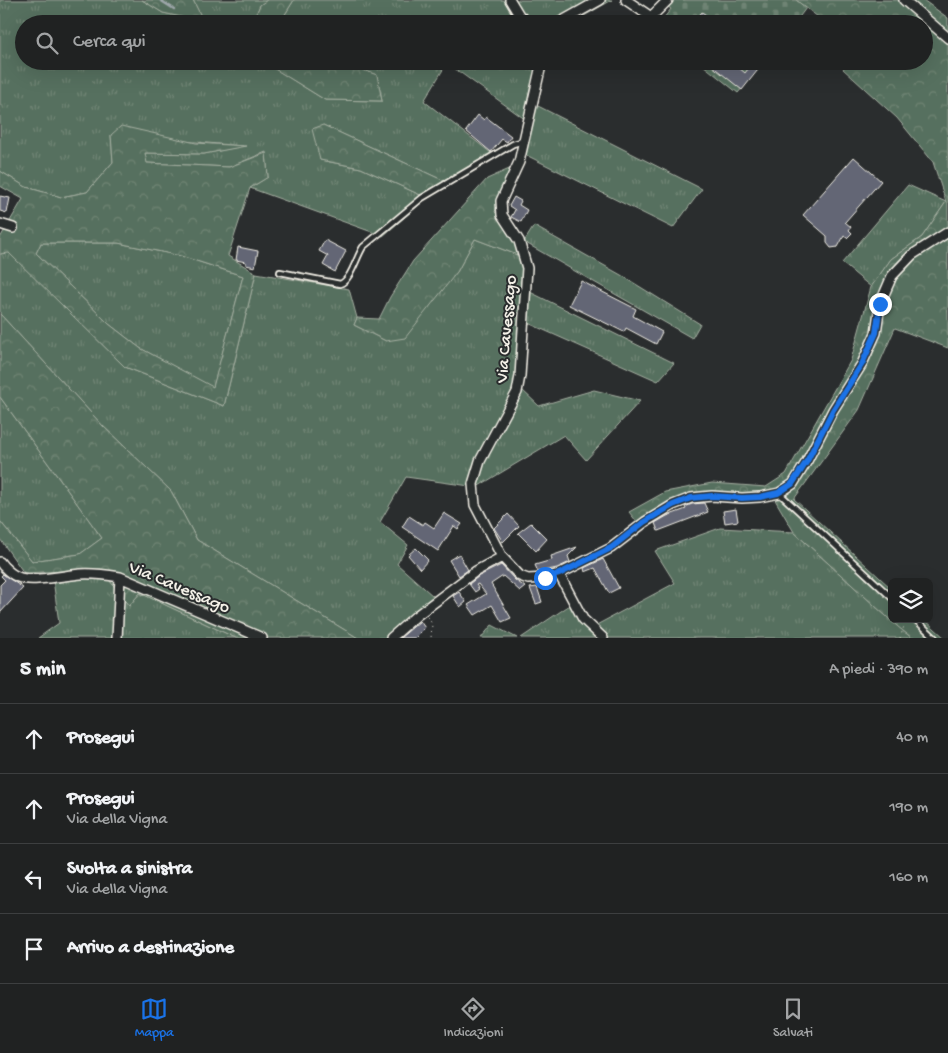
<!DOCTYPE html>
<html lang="it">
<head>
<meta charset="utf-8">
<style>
	:root { --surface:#202222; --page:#2d2f2f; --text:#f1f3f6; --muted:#a2a4a5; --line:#3d3f40; --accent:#1a73e8 }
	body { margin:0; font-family:"Gochi Hand",sans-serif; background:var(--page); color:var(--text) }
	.controls { position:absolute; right:15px; bottom:15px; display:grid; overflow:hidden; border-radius:8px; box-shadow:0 5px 20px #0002 }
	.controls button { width:45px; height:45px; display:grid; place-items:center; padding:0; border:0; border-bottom:1px solid var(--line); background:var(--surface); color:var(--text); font:25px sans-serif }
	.stop { position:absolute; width:15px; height:15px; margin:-11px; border:4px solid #1a73e8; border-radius:50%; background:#fff }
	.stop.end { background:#1a73e8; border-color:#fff; box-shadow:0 1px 5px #0008 }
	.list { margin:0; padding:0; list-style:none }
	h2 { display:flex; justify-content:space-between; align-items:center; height:65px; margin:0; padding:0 20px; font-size:21px }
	h2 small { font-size:16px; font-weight:400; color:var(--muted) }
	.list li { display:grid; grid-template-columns:32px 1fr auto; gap:15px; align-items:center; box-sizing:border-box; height:70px; padding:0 20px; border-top:1px solid var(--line) }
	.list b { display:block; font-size:19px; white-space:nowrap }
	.list p { margin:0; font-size:16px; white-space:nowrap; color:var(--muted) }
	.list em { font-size:16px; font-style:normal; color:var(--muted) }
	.icon { flex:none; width:28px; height:28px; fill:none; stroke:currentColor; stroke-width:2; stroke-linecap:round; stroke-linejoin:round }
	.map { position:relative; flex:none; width:948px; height:638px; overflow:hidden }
	.search { position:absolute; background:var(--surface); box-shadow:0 5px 20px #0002; left:15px; right:15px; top:15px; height:55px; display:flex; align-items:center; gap:12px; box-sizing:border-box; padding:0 18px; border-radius:28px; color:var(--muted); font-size:19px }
	.sheet { height:345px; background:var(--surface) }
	nav { display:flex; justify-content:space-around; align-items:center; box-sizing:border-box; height:70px; border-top:1px solid var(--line); background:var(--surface); font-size:14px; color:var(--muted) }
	nav a { display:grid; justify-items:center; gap:2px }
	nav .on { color:var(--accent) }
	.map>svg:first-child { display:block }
</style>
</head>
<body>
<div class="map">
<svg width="948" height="638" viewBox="0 0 948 638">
	<defs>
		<pattern id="grass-tufts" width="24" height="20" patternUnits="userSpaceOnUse" patternTransform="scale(1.25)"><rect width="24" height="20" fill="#57705e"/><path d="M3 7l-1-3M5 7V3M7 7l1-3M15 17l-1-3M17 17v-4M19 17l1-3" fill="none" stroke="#708575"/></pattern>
		<pattern id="forest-crowns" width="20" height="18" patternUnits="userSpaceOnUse" patternTransform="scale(1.25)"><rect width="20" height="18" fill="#57705e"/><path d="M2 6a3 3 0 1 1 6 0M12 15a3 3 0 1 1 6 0" fill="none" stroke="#708575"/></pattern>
		<pattern id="cemetery-stones" width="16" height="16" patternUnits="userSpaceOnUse" patternTransform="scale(1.25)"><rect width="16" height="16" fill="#57705e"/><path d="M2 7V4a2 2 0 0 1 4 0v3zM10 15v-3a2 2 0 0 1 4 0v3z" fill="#708575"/></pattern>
	</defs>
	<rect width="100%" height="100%" fill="#2a2d2e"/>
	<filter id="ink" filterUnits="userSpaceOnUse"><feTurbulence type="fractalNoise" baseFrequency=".02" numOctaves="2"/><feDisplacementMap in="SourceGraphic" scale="10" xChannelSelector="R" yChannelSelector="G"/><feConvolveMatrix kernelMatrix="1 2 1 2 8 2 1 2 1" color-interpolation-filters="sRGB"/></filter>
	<g filter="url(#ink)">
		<path fill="url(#grass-tufts)" stroke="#a6b0a3" d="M0,0H142L163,13L203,21L193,0H267L260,5L252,24H24V61H262L325,100L382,101L377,75L338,61H545L532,103L702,189L673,228L524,154L526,120L447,63L424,101L495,156L451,184L323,125L320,160L361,168L427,198L383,236L250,188L268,177L266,152L229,167L146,163L145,153L204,154L243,146L111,135L113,162L87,192L61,197L26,187L0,171Z
			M294,0H612L570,24H279Z
			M908,185L946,202L922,237L891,259L871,287L842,263Z
			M534,226L621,275L700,324L692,338L524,242Z
			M475,239L528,259L530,292L674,363L658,381L528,323L521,389L539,406L594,390L640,401L586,460L564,435L477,487L406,477L380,522L408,545L397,564L433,596L388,638H358L197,540L171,491L103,426L0,314V254L9,252L125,367L224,406L256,273L349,289L357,318L354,325L386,341L457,272Z
			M41,243H118L181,256L243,276L213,388L140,348L109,324L36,253Z
			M0,397L102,538L80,554L32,561L0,521Z
			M720,528L794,532L897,626L912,638H521L570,605L589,629L675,583L655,551Z
			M101,569L129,606L140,593L236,638H38L59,623L52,572Z
			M492,625L517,638H481Z"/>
		<path fill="url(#forest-crowns)" stroke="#a6b0a3" fill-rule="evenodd" d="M142,0H193L204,22L163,13Z
			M267,0H294L279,24H252L260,5Z
			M796,0H923L948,18V348L895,328L859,410L794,499L892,589V619H924L945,638H912L897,626L794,532L774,498L711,494L670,502L637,522L629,512L665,492L712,483L766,487L786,474L851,360L871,287L891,259L922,237L946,202L933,162L897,118L843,69L849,61H924V24H827Z
			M262,61H338L377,75L382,101L325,100Z
			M323,125L451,184L427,198L361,168L320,160L312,129Z
			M121,126L196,143L246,146L204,154L145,153L147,163L229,167L266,153L268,177L250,188L228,256L256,273L224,406L125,367L9,253L0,254V238L23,199L0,186V171L26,187L61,197L87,192L113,162L111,135ZM41,243H118L181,256L243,276L213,387L140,348L109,324L36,253Z
			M516,166L502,191L495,212L524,242L528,259L475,239L457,272L405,338L386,341L354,325L357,318L379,319L390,297L413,261L487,179Z
			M0,314L103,426L171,491L197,540L358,638H236L140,593L129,606L101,569L24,573L0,539V521L32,561L80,554L102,538L0,397Z"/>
		<path fill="url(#cemetery-stones)" stroke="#a6b0a3" d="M666,0H796L806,8L794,24H659L671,9L667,6Z
			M698,61H765L738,93Z"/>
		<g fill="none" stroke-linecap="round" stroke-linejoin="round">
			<path stroke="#9ea7ab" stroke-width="2.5" d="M160,0L174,9"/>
		</g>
		<path fill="#636675" stroke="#f4f1e8" d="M702,12L718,24H692Z
			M706,61H731L745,73L754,61H765L742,90Z
			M478,115L484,120L486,117L511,136L507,142L502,139L491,152L466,131Z
			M854,157L881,181L845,222L851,227L849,230L852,233L847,238L844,236L838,247L831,248L827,243V236L803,215Z
			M0,196L10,198L7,213L0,211Z
			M514,197L521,201L519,205L527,210L521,222L511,217L515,210L509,206Z
			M325,240L346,251L335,272L323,265L328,256L319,251Z
			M238,247L258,251L255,267L246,265V262L236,260Z
			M581,281L636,309L633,316L662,332L656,344L626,328L624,332L569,305Z
			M704,503L708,512L658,531L655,523L667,516L686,509L685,507L692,504Z
			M736,509L738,521L725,523L723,511Z
			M444,513L462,524L458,529L454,526L438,551L402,527L409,516L423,525L425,522L434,528Z
			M508,514L519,526L503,542L494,528Z
			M531,523L547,539L536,551L518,533Z
			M577,547L568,556L570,562L557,568L538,572L535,565L552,560L551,556Z
			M416,548L428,560L420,569L408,555Z
			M459,554L468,570L459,576L449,560Z
			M603,559L619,588L609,593L595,568L585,572L584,568Z
			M501,565L515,580L525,587L520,591L503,576L491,584L511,618L502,622L492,605L475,615L468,605L486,594L478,584L476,585L479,589L475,592L469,584L479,576Z
			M3,574L23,588L0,613V585L5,580L1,576Z
			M537,587L542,602L536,604L530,588Z
			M459,592L466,602L460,607L453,596Z
			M420,621L425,628L415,638H400Z"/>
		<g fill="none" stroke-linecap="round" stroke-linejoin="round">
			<g stroke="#f4f1e8" stroke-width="8">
				<path id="service" d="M280,272L340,284C351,280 356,258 363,247L422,198L513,144L523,141
					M779,493L892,598
					M915,619L935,638"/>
			</g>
			<g stroke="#f4f1e8" stroke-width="12">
				<path id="minor" d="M510,0L519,15L529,24
					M626,0L651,17L668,0
					M904,0L948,38
					M557,24L600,0
					M0,224L13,228
					M502,557L520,576L528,579L545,578L559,574L611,548L645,522L673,505L691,498L712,496L742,498L760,497L779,493L793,484L807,461L833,410L862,364L876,333L880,304L892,276L912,255L948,232
					M0,562C3,567 12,575 18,577C31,583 65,575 81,574C94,573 107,575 120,577L262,638
					M559,574L583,619L603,638
					M117,638L120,577
					M391,638L416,616L476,571L502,557L475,505L473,484L480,461L517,392L520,376L527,268L519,241L502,215L501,201L519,162L542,61"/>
			</g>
			<path stroke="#f4f1e8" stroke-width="1" stroke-dasharray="1 4" stroke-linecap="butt" d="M428,617L432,624L431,638
				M900,638L904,626V619"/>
			<use href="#service" stroke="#2a2d2e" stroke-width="4.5"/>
			<use href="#minor" stroke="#2a2d2e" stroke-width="9"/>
		</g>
	</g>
	<g fill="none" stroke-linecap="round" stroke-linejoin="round" filter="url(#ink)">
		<path stroke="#1a73e8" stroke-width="6" d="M545,578L559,574L611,548L644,522L673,505L691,498L712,496L742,498L760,497L778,493L792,484L807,461L833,410L862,364L876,333L880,304"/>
	</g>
	<g text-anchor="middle" stroke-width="4" stroke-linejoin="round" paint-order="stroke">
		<g font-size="18" fill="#f4f1e8" stroke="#2a2d2e">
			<text transform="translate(505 329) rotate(-85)" y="6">Via Cavessago</text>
			<text transform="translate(180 586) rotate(23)" y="6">Via Cavessago</text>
		</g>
	</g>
</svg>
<div class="controls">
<button><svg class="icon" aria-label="layers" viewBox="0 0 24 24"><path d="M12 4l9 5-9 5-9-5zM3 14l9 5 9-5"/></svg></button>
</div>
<div class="stop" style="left:545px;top:578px"></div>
<div class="stop end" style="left:880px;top:304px"></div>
<div class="search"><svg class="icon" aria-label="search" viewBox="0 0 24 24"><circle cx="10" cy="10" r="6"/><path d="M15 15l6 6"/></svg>Cerca qui</div>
</div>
<section class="sheet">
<h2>5 min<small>A piedi · 390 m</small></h2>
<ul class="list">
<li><svg class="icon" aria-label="ahead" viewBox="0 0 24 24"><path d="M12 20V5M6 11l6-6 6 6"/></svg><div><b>Prosegui</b></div><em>40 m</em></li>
<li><svg class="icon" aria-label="ahead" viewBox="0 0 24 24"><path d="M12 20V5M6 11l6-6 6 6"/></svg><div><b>Prosegui</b><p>Via della Vigna</p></div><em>190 m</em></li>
<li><svg class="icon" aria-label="left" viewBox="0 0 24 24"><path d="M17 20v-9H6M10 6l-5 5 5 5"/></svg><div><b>Svolta a sinistra</b><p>Via della Vigna</p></div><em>160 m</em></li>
<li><svg class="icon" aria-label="arrive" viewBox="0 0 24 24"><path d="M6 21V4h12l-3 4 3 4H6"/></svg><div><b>Arrivo a destinazione</b></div></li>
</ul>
</section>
<nav>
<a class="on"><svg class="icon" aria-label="map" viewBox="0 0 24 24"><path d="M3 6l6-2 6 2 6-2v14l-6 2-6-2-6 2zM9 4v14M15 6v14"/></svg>Mappa</a>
<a><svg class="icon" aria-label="directions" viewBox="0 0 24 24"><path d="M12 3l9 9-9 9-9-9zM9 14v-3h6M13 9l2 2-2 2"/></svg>Indicazioni</a>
<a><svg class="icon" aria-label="saved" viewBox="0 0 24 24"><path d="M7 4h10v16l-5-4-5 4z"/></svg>Salvati</a>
</nav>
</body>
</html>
